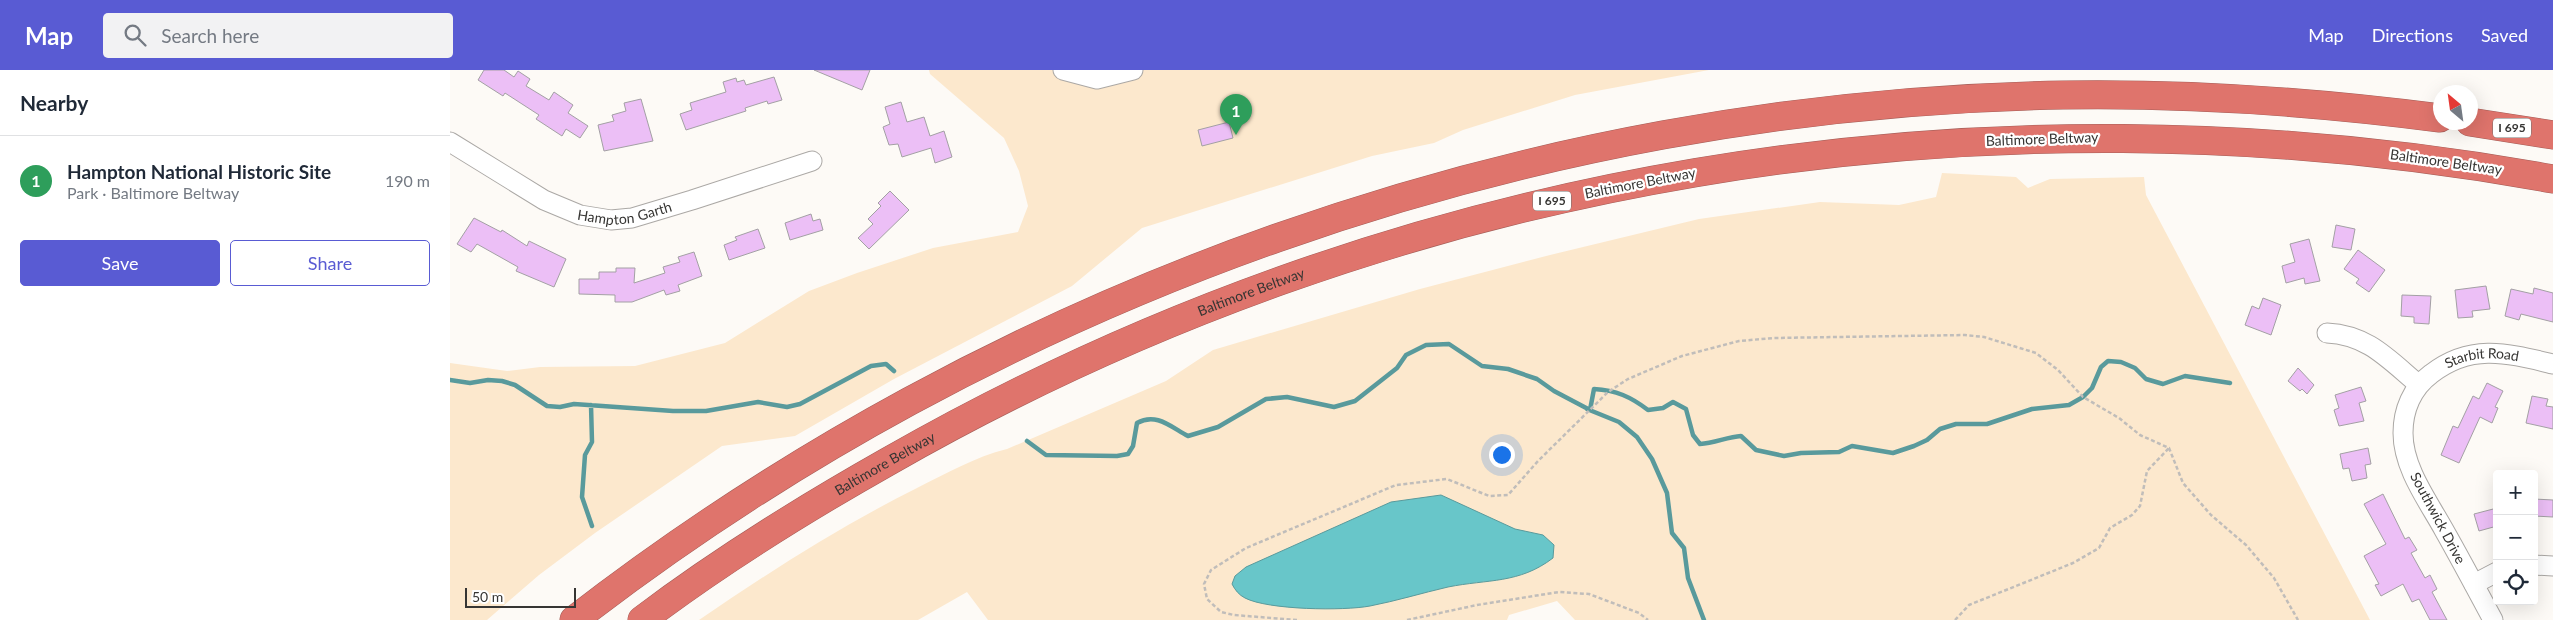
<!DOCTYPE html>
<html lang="en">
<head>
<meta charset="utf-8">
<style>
	:root { --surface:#fff; --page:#f2f2f3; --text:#1f2937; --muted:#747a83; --line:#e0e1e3; --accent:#595bd3 }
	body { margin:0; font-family:Lato,sans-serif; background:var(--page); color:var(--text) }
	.controls { position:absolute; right:15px; bottom:15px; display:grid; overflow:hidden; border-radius:5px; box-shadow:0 5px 20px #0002 }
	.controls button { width:45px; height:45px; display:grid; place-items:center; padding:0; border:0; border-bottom:1px solid var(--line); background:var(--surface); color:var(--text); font:25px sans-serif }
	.compass { position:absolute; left:1983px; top:15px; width:45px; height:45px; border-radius:50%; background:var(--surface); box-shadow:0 5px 20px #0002; rotate:331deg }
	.scale { position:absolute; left:15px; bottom:12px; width:111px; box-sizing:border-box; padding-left:5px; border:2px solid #363533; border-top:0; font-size:14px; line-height:18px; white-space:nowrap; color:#363533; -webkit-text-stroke:4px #fff; paint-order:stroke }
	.you { position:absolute; left:1051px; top:384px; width:18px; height:18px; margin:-12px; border:4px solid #fff; border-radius:50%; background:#1a73e8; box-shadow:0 0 0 8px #1a73e833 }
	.badge { display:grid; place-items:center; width:32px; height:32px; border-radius:50%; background:var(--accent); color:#fff; font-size:16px; font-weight:700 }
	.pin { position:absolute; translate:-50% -41px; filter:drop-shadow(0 1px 2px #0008) }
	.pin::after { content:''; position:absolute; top:26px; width:18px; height:15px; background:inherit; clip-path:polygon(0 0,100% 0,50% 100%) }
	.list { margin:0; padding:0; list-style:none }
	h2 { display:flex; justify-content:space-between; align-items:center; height:65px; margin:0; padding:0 20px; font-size:21px }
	h2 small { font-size:16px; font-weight:400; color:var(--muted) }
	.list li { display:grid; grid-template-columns:32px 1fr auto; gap:15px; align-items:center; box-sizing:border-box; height:90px; padding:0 20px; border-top:1px solid var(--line) }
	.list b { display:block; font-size:19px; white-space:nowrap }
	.list p { margin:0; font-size:16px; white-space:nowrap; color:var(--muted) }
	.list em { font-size:16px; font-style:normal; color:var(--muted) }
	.actions { display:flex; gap:10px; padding:15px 20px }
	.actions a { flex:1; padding:11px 0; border:1px solid var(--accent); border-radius:5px; text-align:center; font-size:18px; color:var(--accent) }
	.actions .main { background:var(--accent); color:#fff }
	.icon { flex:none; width:28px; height:28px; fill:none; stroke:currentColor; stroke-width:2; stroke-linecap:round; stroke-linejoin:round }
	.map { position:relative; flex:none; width:2103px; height:550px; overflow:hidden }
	header { display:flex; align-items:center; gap:30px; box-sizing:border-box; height:70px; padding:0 25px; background:var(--accent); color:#fff }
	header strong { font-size:24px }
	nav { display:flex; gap:28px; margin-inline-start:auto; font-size:18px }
	.search { width:350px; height:45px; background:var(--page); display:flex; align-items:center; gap:12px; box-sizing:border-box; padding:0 18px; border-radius:5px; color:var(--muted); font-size:19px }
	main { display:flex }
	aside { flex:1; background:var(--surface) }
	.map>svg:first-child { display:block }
</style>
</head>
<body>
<header>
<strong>Map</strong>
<div class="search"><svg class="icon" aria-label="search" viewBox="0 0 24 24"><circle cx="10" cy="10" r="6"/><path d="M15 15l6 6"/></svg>Search here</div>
<nav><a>Map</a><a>Directions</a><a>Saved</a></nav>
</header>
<main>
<aside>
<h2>Nearby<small></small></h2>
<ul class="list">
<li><span class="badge" style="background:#2e9e5b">1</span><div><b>Hampton National Historic Site</b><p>Park · Baltimore Beltway</p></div><em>190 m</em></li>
</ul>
<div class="actions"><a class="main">Save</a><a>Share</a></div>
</aside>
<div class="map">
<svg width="2103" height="550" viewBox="0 0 2103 550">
	<rect width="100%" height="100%" fill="#fdfaf6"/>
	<path fill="#fce8cd" d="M479,0H1259L1125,25L1013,60L984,73L922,86L692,158L622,216L444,309L345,366L272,376L145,463L89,505L37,550H0V293L57,301L90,297L185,296L275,273L359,221L407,203L483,178L568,162L578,136L569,101L554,68L480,4Z
		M1492,103L1566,107L1578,118L1600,109L1694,107L1696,125L1920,550H1125L1107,531L1059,545L1057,550H538L517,522L468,550H249C319,502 391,456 467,418C497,403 525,387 557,379L716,311L763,280L970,219L1100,185L1249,149L1370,132L1449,135L1486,127Z"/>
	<path fill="#68c6c9" stroke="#599a9c" d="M991,425L1065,459L1093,465L1104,475L1103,488C1069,514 1038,509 998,517C972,523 946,531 920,536C894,541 818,540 795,528C789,525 785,520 782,514L785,506L796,497L941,432Z"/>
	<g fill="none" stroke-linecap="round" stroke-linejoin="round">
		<path stroke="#599a9c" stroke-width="4.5" d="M0,310L20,313L38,310L52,311L65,315L97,336L110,337L124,334L223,341H256L308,332L337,337L350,334L421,296L436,294L444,301
			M141,335L142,372L135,385L132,427L142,456
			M1137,339L1169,352L1187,367L1202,389L1217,423L1222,463L1234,478L1238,508L1254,550
			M577,371L596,385L667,386L678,384L683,376L687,353C706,342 721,357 738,366L768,357L816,329L837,327L884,337L905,331L947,298L956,285L976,275L999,274L1032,296L1058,299L1087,309L1104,321L1140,340L1144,319C1166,320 1181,327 1198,340L1213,338L1223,332L1236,339L1243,365L1250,374C1265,373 1277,367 1291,366L1306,380L1334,386L1351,383L1389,382L1402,376L1443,383L1464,376L1477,370L1490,359L1506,354H1537L1582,339L1619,335L1633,327L1642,318L1651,297L1658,291L1671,292L1685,298L1696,309L1713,314L1735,306L1780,313"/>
	</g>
	<path fill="#ecbff6" stroke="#a3a0a4" d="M34,0H54L64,7L68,1L80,9L76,16L99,30L104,22L123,35L118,43L138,56L130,68L116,59L112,66L86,49L89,45L55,23L53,26L28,10Z
		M364,0H420L412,20Z
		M324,7L332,30L318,34L317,31L295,38L296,41L236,60L230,44L242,40L240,33L276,22L273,12L286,8L287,12L294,10L296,15Z
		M191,29L203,71L154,81L148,55L164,51L162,45L176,41L174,33Z
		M451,32L457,52L474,47L480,66L494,61L502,87L485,93L481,78L452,87L448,74L439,75L433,57L440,54L435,37Z
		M779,52L783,68L752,76L748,60Z
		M440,121L459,140L419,179L408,168L423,154L418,149L431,136L428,133Z
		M361,144L363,151L370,149L373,160L340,170L335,153Z
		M24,148L51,162L52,160L77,176L79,171L116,189L104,217L66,201L68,197L27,174L21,182L7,174Z
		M1886,155L1905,159L1901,180L1882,177Z
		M308,159L315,178L279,190L274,175L287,170L285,167Z
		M1859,169L1870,211L1855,214L1854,208L1836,213L1832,196L1845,192L1840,174Z
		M1908,180L1935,200L1919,222L1906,213L1909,209L1894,199Z
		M244,182L252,206L228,215L230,221L216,225L214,220L182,232H165V225L129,224V209H149V202H166V198H185L184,213L215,203L213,197L230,192L228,187Z
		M2036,216L2040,239L2022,241L2023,247L2008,248L2005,220Z
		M2084,218L2103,223V252L2071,244L2069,250L2055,246L2061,219L2083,224Z
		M1952,225L1981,226L1979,254L1964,253V247L1951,246Z
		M1813,228L1831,235L1821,265L1795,255L1802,236L1809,239Z
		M1848,298L1864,315L1857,324L1852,319L1850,321L1838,311Z
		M2037,313L2053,321L2045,337L2048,338L2042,353L2030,347L2009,393L1991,385L2003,356L2008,358L2023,326L2029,329Z
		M1911,317L1916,331L1909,333L1914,351L1889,356L1884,340L1889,338L1885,325Z
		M2082,326L2098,329L2096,336L2103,337V359L2076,353Z
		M1918,378L1921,394L1915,395L1917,408L1902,411L1899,398L1893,399L1890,384Z
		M1933,424L1955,469L1959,467L1967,480L1961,483L1975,508L1980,505L1987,519L1982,522L1997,550H1980L1969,529L1962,532L1953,514L1931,526L1925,515L1929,514L1914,486L1936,474L1914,434Z
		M2084,429L2103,430V447L2084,446Z
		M2047,438V456L2029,461L2024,444Z"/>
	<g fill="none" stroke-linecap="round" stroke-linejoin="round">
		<g stroke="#aba8a5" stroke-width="21">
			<g id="minor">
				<path d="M613,0L647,9L683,0"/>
				<path id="s1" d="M0,72L94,130L130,145L161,150L182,148L242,130L362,91"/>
				<path d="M1877,263C1918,265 1938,289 1968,314"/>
				<path d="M2084,495L2103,496"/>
				<path d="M2024,514L2047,502"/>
				<path id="s2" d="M2043,550C2027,520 2011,490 1994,460C1978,431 1953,398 1953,363C1953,340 1962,318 1981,304C2021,273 2057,283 2103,294"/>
			</g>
		</g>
		<g stroke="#a45e58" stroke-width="29">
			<g id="highway">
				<path d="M2020,52L2103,65"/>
				<path d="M124,550C546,223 1078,34 1613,25C1739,23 1866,32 1990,48"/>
				<path id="s3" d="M192,550C270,491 354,439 439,391C944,102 1531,5 2103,109"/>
			</g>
		</g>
		<path stroke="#c0bdba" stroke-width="2.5" stroke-dasharray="4 2.5" stroke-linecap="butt" d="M847,550L784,545L771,542L757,529L754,514L761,500L796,478L946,415L997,409L1039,426L1058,425L1088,391L1158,322L1178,309L1232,286L1289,271L1324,268L1515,265L1534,267L1586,283L1608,300L1633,327L1669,348L1690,365L1719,378L1733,413L1761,445L1796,475L1824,508L1848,550
			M957,550L1027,535L1109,522L1139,524L1189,543L1198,550
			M1505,550L1519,535L1623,493L1649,478L1660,458L1682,445L1690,436L1697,401L1719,378"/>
		<use href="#minor" stroke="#fff" stroke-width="19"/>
		<use href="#highway" stroke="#df746c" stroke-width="28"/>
	</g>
	<g text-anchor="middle" stroke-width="4.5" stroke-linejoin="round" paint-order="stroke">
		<g fill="#fff" stroke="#727270" stroke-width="1">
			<rect x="2043" y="48.5" width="38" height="19" rx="4"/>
			<rect x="1083" y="121.5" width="38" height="19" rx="4"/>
		</g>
		<g font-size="12" font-weight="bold" fill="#363533">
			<text x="2062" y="62">I 695</text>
			<text x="1102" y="135">I 695</text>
		</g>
		<g font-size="14" fill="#363533" stroke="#fff">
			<text transform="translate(1592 69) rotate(-2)" y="5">Baltimore Beltway</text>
			<text transform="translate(1996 92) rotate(8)" y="5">Baltimore Beltway</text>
			<text transform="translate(1190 113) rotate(-11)" y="5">Baltimore Beltway</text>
			<text dy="5" stroke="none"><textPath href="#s1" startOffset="195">Hampton Garth</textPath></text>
			<text dy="5" stroke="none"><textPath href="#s3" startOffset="694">Baltimore Beltway</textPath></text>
			<text dy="5" stroke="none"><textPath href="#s2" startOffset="332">Starbit Road</textPath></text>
			<text dy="5" stroke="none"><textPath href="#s3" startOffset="289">Baltimore Beltway</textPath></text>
			<text transform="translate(1988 448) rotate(62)" y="5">Southwick Drive</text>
		</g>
	</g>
</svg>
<div class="controls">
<button>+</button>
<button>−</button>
<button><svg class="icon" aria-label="locate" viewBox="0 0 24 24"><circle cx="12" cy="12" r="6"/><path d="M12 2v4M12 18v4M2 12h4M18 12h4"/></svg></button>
</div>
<svg class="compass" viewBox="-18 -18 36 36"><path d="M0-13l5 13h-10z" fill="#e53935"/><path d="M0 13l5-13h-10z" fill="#747a83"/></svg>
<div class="scale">50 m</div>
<div class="you"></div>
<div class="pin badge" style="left:786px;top:65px;background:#2e9e5b">1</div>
</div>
</main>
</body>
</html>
